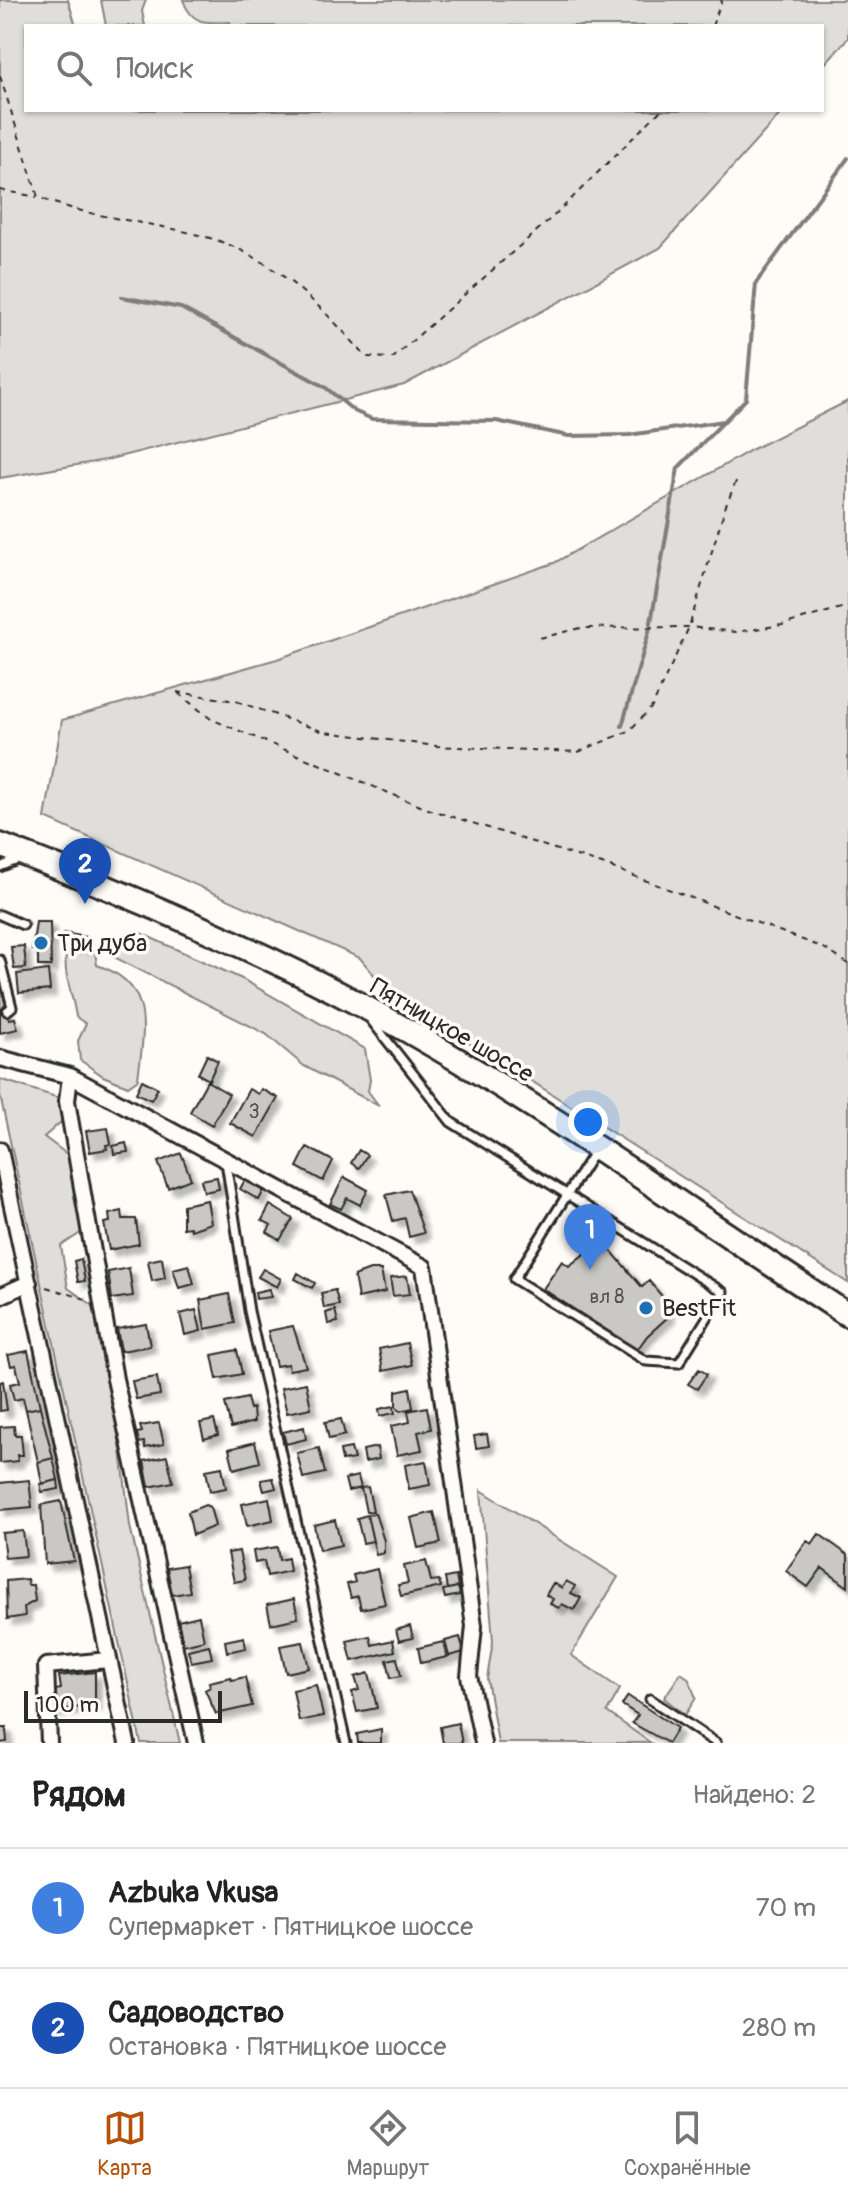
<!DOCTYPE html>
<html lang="ru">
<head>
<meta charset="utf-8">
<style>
	:root { --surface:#fff; --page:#f6f6f6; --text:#222; --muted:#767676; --line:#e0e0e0; --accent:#b45309 }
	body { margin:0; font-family:Pangolin,sans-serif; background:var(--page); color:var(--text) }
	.scale { position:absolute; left:24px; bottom:20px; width:198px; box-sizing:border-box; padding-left:8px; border:4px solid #2b2b2b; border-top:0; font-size:22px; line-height:28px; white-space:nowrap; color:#2b2b2b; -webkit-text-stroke:6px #fdfcf7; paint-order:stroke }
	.you { position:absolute; left:588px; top:1122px; width:28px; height:28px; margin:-20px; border:6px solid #fff; border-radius:50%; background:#1a73e8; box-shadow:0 0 0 12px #1a73e833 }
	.badge { display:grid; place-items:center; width:52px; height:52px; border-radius:50%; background:var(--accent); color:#fff; font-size:26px; font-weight:700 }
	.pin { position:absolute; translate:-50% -66px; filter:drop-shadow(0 2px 4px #0008) }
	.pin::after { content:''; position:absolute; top:42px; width:28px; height:24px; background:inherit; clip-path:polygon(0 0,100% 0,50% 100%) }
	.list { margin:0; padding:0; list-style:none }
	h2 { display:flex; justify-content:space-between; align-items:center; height:104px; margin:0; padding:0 32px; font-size:34px }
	h2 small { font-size:26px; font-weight:400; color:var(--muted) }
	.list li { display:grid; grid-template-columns:52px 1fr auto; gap:24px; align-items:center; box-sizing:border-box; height:120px; padding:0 32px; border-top:2px solid var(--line) }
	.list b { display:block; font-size:30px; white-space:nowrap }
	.list p { margin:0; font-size:26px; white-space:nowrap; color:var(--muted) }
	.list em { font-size:26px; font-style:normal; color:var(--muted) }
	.icon { flex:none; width:44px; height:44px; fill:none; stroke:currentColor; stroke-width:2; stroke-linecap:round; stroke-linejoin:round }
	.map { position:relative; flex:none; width:848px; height:1743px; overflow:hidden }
	.search { position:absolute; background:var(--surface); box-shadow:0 2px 6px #0004; left:24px; right:24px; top:24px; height:88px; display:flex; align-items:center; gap:20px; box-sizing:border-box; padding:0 28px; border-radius:0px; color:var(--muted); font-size:30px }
	.sheet { height:344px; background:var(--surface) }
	nav { display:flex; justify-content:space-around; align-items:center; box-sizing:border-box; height:112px; border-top:2px solid var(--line); background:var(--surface); font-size:22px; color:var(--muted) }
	nav a { display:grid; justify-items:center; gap:4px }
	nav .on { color:var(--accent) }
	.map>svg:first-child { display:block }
</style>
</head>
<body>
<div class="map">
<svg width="848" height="1743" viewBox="0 0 848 1743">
	<defs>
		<filter id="shadow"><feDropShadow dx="6" dy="6" stdDeviation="2" flood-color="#0004"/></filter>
	</defs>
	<rect width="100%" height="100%" fill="#fdfcf7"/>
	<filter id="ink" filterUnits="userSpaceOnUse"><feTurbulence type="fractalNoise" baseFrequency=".0125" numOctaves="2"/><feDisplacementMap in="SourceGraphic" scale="16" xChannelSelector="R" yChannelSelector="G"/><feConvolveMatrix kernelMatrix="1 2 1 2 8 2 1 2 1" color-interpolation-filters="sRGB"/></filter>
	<g filter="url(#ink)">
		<path fill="#dfdeda" stroke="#858482" stroke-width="2" d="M0,0H68L76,26H26V110H784L660,248L404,385L106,460L0,478Z
			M146,0L142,11L145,26H106L101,0Z
			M183,0H848V38L822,67V26H232L230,22C206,23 192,25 183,0Z
			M848,401V1283L489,1054L396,1001L360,958L45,818L62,720L277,659L554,563L751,450Z
			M138,932L242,979L365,1049L370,1080L368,1091L379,1106L304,1066L266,1034L114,957L117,937Z
			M95,952L97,965C155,984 144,1029 138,1079L128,1086L103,1076L80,1060L78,1041L86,1024L76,1017C73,994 63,976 66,953Z
			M0,1079L59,1098L62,1121L44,1137L68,1155L82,1232L61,1246L68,1288L94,1306L121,1450L130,1526L180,1743H141L0,1095Z
			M481,1490L618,1577L571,1655L620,1689L607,1712L651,1743H498L487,1679L493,1641Z
			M681,1673L688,1678L696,1698L685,1715L664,1698Z"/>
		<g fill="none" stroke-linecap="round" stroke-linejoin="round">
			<path stroke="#7e7d7b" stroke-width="4" d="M122,297L181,308L325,387L354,411L372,419L496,421L569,436L629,435L724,421
				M622,726L650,628L678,468L746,399L756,283L848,158"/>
		</g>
		<path fill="#c9c8c4" stroke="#2b2b2b" stroke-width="2" filter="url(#shadow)" d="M36,922H50L51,966H38V950H32Z
			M64,933L86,937L84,947L62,942Z
			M24,946L26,968L14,969L11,947Z
			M48,970L50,990L19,993L17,974Z
			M0,981L9,1019L15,1018L18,1029L0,1033Z
			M207,1055L218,1061L209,1080L198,1074Z
			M142,1080L158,1088L151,1100L136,1093Z
			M207,1081L229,1094L212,1125L190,1112Z
			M249,1089L258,1094L261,1089L278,1098L256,1137L230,1123Z
			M108,1128L111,1144L106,1145L107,1149L90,1152L86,1131Z
			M126,1143L128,1152L114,1154L113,1146Z
			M307,1147L333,1161L323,1181L297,1167Z
			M359,1150L367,1155L359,1168L351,1163Z
			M181,1153L191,1179L168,1188L158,1162Z
			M217,1177L219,1189L204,1192L201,1180Z
			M344,1177L368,1190L360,1205L347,1198L341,1209L330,1204Z
			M245,1180L264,1190L259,1200L240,1189Z
			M409,1190L424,1233L409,1237L405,1218L393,1221L386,1195Z
			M207,1200L211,1223L191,1230L190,1227L183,1228V1205Z
			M270,1205L293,1219L280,1240L267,1232L271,1225L262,1220Z
			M122,1211L123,1219H136L139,1244L109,1250L104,1223L110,1222L109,1214Z
			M602,1240L642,1287L649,1281L667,1302L669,1316L647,1336L637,1350L543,1289L562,1261L569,1266Z
			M162,1258L165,1278L152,1281L148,1261Z
			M81,1259L85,1281L78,1282L74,1261Z
			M189,1265L194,1284L179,1288L173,1269Z
			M129,1268L133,1296L112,1299L108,1272Z
			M263,1269L281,1279L277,1287L258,1277Z
			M370,1270H381L385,1292L358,1298L354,1276Z
			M298,1273L315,1283L312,1288L295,1279Z
			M407,1276L410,1294L393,1296L390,1278Z
			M269,1289L271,1297L256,1299L255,1292Z
			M335,1290L339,1305L324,1308L321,1293Z
			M229,1294L235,1323L205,1329L200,1300Z
			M196,1310L201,1331L185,1335L180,1314Z
			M335,1310L338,1322L328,1324L326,1313Z
			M146,1324L150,1346L121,1351L117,1329Z
			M293,1326L306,1367L289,1370L288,1364L276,1366L268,1331Z
			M407,1343L412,1365L383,1371L379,1349Z
			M237,1350L242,1374L217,1379L212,1355Z
			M28,1351L40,1407L26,1410L23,1398L14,1400L10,1384L20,1382L16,1365L11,1366L8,1355Z
			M699,1369L707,1374L697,1389L688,1384Z
			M157,1377L160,1395L136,1399L132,1381Z
			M3,1381L7,1410L0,1411V1382Z
			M306,1383L311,1408L287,1413L281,1388Z
			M410,1388L413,1408L400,1411L396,1406V1391Z
			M247,1398L250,1409L253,1408L254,1422L231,1428L225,1403Z
			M394,1406L395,1413L380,1416L379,1409Z
			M40,1407L53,1458L38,1462L26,1410Z
			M427,1407L431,1429L418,1432L422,1450L397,1455L391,1426L410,1422L408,1411Z
			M341,1419L345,1435L329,1439L325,1422Z
			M214,1420L218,1435L204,1439L200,1423Z
			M159,1423L164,1444L145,1448L144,1442L139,1443L137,1433L142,1432L140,1426Z
			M14,1426L15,1435H21L23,1455H17L18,1461L0,1463V1427Z
			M304,1427L306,1439L286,1444L283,1432Z
			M487,1434L489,1446L476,1448L474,1436Z
			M255,1442L260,1462L234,1469L229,1449Z
			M377,1447L379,1459L365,1462L363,1450Z
			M319,1448L325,1473L303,1478L297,1453Z
			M351,1448L354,1459L342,1461L340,1450Z
			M167,1456L173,1482L149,1487L144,1461Z
			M53,1458L58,1480L42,1484L38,1462Z
			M426,1461L430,1485L409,1489L405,1465Z
			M222,1467L226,1488L210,1491L206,1470Z
			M358,1476L361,1488L348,1491L345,1479Z
			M273,1478L276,1488L264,1491L261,1480Z
			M29,1480L32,1507L0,1510V1483Z
			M58,1480L59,1489L42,1492L40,1484Z
			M368,1487L373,1511L366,1512L361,1488Z
			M269,1498L273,1520L247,1526L242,1504Z
			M61,1501L74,1561L45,1564L41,1505Z
			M205,1505L210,1507L215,1526L193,1535L188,1512Z
			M434,1512L441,1543L418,1548L411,1518Z
			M375,1513L384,1541V1553L376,1555L367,1515Z
			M367,1515L373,1541L363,1543L357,1518Z
			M335,1520L341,1545L319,1550L314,1525Z
			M23,1531L26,1556L5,1558L2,1533Z
			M819,1534L848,1555V1587L822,1568L808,1587L786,1571L807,1541L812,1544Z
			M277,1547L279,1560L288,1558L290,1571L267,1576L264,1561L255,1563L253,1551Z
			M239,1551L245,1580L234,1582L228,1553Z
			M426,1561L431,1581L439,1580L441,1587L401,1596L398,1585L408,1583L404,1566Z
			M185,1565L190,1592L172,1595L167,1568Z
			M377,1569L385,1604L361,1609L358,1596L351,1598L347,1584L355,1582L353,1575Z
			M456,1576L458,1587L447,1589L445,1578Z
			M27,1579L28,1585H33L35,1601L24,1607L25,1616L7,1619L6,1581Z
			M566,1581L575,1586L571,1593L581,1598L574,1610L562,1604L559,1608L550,1604L553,1599L546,1595L553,1583L562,1588Z
			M458,1587L460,1595L445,1598L443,1590Z
			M294,1599L298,1618L271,1624L267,1605Z
			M199,1616L204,1640L183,1645L178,1621Z
			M410,1626L413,1638L399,1641L396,1630Z
			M370,1636L372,1645L393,1640L395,1651L352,1661L347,1641Z
			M244,1637L246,1648L227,1652L225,1641Z
			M460,1637L464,1652L449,1656L445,1641Z
			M303,1642L309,1668L286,1673L280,1646Z
			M443,1642L447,1657L421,1663L418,1648Z
			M209,1645L212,1658L191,1662L188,1650Z
			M397,1658L401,1676L391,1678L387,1660Z
			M95,1672V1705L53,1711L51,1691L61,1689L59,1676Z
			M369,1673L377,1708L357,1712L352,1692L359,1690L355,1677Z
			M231,1677L232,1680L245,1677L252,1706L216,1714L205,1690L210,1687L209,1682Z
			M316,1685L323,1716L299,1721L293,1690Z
			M628,1696L677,1728L668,1743L632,1723L638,1715L622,1705Z
			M458,1723L462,1743H443L440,1727Z
			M0,1728H6L7,1742L0,1743Z
			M381,1729V1743H358L357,1734Z"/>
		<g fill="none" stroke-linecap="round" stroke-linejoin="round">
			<g stroke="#2b2b2b" stroke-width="13">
				<path id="service" d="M0,867L20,859
					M0,915L23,925
					M0,960L12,1007L7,1011
					M371,1020L451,1122L723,1292L679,1363L646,1361L514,1279L596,1149
					M226,1162L249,1311L346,1743
					M650,1699L716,1743"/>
			</g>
			<g stroke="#2b2b2b" stroke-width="20">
				<path id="minor" d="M0,1058L70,1076L424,1267L474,1626L469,1676L483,1743
					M70,1076L67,1101L115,1379L196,1743
					M0,1150L127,1743
					M0,1296L29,1283
					M49,1743L46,1666L108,1660"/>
			</g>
			<g stroke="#2b2b2b" stroke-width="28">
				<path id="primary" d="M0,845C117,890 248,945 359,1004C530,1095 686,1210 848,1315"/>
			</g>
			<path stroke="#2b2b2b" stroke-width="2" stroke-dasharray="6 6" stroke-linecap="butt" d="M712,26L722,0
				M0,76L38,197C92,219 150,221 206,237C270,254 324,308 366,357L393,358L557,213L661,110
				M0,190L37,197
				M540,638L581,628L689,627L736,632L782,625L848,606
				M177,692L236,701L324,732L437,746L578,752L629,731L652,707L689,627L725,508L737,479
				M178,693L211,719L425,808L602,864L824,948L848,964
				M46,1287L86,1299"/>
			<use href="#service" stroke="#fdfcf7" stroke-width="7"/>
			<use href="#minor" stroke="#fdfcf7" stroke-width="14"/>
			<use href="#primary" stroke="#fdfcf7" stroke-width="22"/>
		</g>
	</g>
	<g fill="#1f6fb2" stroke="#fdfcf7" stroke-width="3">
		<circle cx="41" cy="943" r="8"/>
		<circle cx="646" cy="1308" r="8"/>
	</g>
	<g text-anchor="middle" stroke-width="7" stroke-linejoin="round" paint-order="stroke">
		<g font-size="20" fill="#525251">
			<text x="254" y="1118">3</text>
			<text x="607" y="1303">вл 8</text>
		</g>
		<g font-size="24" fill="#2b2b2b" stroke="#fdfcf7" text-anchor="start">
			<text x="57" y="951">Три дуба</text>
			<text x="662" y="1316">BestFit</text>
		</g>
		<g font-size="24" fill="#2b2b2b" stroke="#fdfcf7">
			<text transform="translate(452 1030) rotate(30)" y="8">Пятницкое шоссе</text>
		</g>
	</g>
</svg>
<div class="scale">100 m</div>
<div class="you"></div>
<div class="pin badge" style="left:590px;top:1270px;background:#3f7fe0">1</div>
<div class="pin badge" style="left:85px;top:904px;background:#1a4fb4">2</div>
<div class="search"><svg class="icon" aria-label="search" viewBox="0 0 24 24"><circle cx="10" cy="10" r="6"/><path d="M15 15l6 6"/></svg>Поиск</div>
</div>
<section class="sheet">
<h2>Рядом<small>Найдено: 2</small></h2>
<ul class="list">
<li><span class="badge" style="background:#3f7fe0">1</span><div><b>Azbuka Vkusa</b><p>Супермаркет · Пятницкое шоссе</p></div><em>70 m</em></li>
<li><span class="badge" style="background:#1a4fb4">2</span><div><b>Садоводство</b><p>Остановка · Пятницкое шоссе</p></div><em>280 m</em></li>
</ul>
</section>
<nav>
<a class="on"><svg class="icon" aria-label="map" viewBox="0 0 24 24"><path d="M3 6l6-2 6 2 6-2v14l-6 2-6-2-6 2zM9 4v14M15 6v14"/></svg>Карта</a>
<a><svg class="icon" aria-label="directions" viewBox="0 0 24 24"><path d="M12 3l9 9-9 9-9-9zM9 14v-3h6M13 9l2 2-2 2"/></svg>Маршрут</a>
<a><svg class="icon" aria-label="saved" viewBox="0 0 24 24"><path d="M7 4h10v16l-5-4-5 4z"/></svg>Сохранённые</a>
</nav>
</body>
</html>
